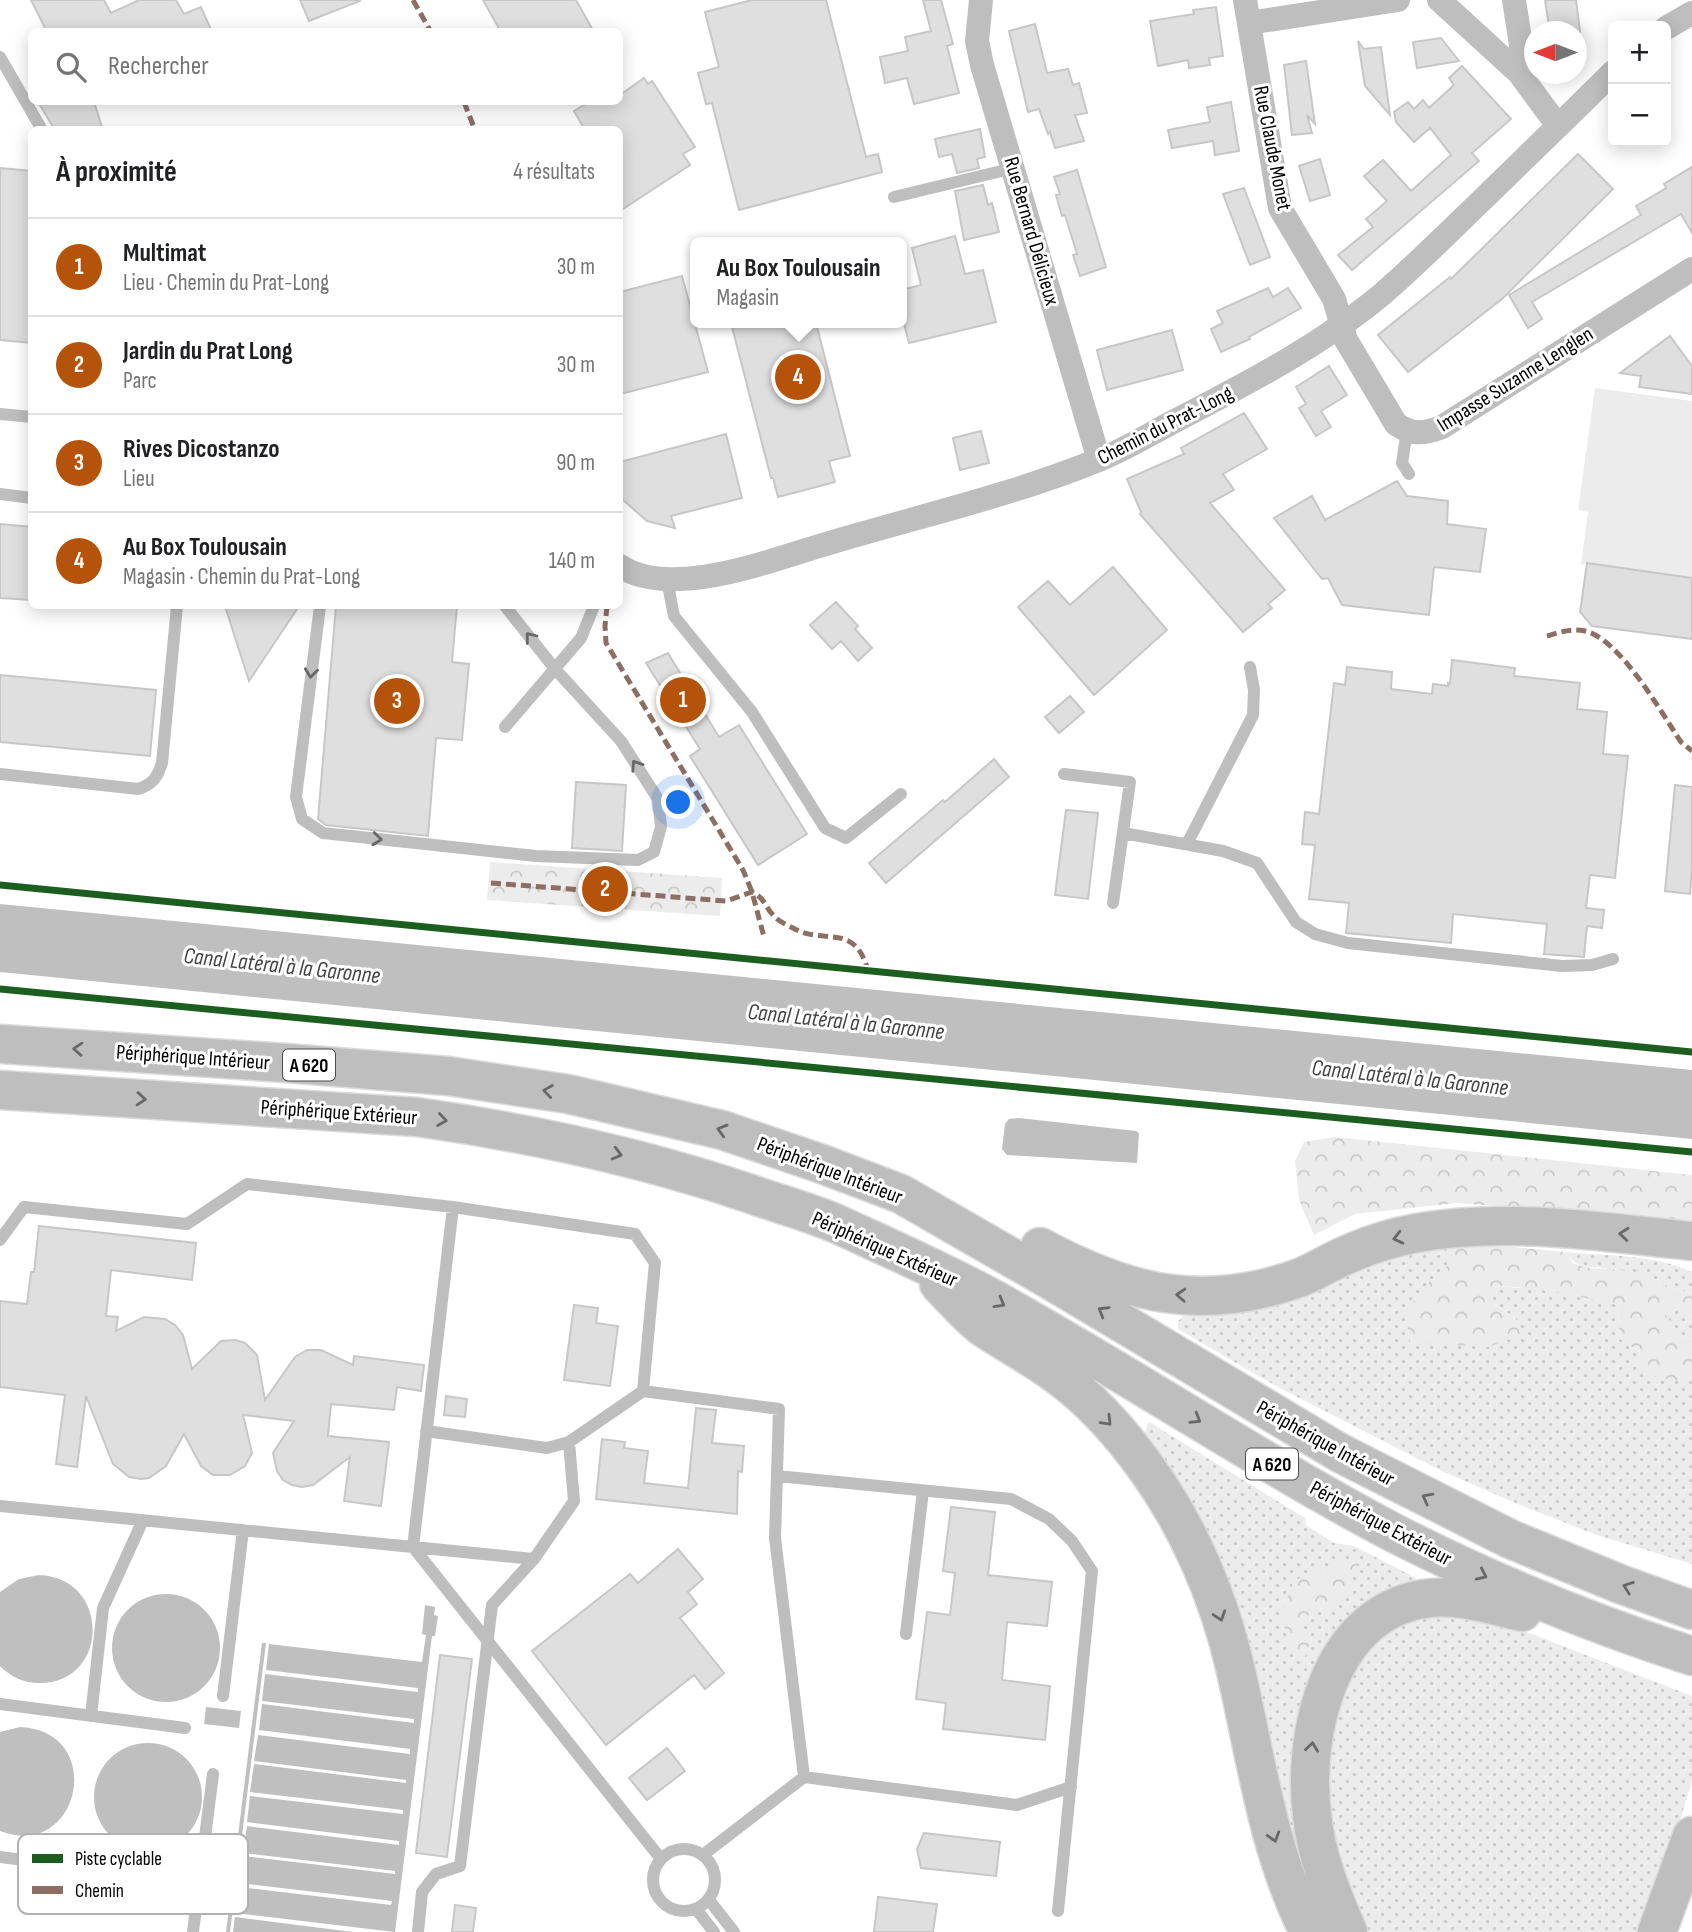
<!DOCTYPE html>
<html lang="fr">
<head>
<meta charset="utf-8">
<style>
	:root { --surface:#fff; --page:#f6f6f6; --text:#202124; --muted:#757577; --line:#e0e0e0; --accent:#b45309 }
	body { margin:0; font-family:"Sofia Sans Condensed",sans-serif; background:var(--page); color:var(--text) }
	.controls { position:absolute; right:21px; top:21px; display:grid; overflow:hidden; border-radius:10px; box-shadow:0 4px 18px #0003 }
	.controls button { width:63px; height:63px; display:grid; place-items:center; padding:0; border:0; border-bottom:2px solid var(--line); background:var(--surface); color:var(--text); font:35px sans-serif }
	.compass { position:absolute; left:1524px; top:21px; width:63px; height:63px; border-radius:50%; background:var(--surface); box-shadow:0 4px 18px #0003; rotate:270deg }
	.you { position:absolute; left:679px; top:803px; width:24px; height:24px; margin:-18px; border:5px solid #fff; border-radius:50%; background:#1a73e8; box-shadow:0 0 0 10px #1a73e833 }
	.badge { display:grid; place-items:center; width:46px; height:46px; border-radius:50%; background:var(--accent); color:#fff; font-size:23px; font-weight:700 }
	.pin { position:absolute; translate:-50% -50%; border:4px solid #fff; box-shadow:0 2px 7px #0006 }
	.popup { position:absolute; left:690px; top:237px; width:217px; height:91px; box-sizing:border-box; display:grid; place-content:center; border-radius:10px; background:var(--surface); filter:drop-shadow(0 2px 5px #0005); font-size:23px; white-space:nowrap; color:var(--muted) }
	.popup b { font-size:26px; color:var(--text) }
	.popup::after { content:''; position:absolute; left:50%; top:100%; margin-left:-14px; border:14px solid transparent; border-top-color:var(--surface) }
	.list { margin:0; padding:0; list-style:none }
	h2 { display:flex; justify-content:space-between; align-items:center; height:91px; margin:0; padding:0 28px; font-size:30px }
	h2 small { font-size:23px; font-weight:400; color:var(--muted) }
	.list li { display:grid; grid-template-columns:46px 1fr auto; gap:21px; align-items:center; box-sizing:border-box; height:98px; padding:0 28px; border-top:2px solid var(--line) }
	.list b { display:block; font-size:26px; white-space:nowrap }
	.list p { margin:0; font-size:23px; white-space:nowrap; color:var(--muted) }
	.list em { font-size:23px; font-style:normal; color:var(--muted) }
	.icon { flex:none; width:38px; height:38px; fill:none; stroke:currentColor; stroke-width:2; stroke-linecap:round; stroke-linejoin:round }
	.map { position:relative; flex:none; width:1692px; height:1932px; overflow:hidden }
	.search { position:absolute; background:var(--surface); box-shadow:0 4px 18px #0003; left:28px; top:28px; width:595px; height:77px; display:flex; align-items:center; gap:18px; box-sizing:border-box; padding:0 24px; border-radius:10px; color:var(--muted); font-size:26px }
	.panel { position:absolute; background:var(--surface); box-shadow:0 4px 18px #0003; left:28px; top:126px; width:595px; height:483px; border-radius:10px }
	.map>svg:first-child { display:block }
</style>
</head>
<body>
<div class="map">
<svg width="1692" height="1932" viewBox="0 0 1692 1932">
	<defs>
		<pattern id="grass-dots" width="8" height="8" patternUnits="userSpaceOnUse" patternTransform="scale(1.75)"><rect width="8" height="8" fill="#ececec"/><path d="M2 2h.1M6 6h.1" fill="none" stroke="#c9c9c9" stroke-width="1.8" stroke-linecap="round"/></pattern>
		<pattern id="forest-crowns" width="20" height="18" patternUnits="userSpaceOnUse" patternTransform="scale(1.75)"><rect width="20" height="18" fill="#ececec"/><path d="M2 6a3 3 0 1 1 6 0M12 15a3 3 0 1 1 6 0" fill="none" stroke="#c9c9c9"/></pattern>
	</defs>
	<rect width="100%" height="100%" fill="#fff"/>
	<path fill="url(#grass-dots)" fill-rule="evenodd" d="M1462,1242L1446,1271L1431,1280L1516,1319L1493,1303L1492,1286L1555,1290L1618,1305L1620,1339L1684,1382L1692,1373V1564L1597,1535L1520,1505L1440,1470L1276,1386L1178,1329V1321L1195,1307L1350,1267Z
		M1564,1252C1606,1256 1653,1254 1692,1272V1293L1669,1287L1655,1279L1598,1267C1582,1269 1574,1263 1564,1252Z
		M1660,1306L1682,1309L1692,1317V1339L1679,1335Z
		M1149,1422L1305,1518L1306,1525L1334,1543L1354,1546L1416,1578L1413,1584L1330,1653L1327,1932L1143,1437ZM1340,1560L1330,1611L1312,1610L1298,1626L1325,1571Z
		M1438,1610L1516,1628L1692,1696V1781L1646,1932H1364L1328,1828L1330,1725L1356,1661L1397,1624Z"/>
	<path fill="url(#forest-crowns)" d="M490,862L722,878L720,916L487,900Z
		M1335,1137L1692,1175V1221L1456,1203L1355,1214L1314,1235L1299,1200L1295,1161L1304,1142Z
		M1462,1242L1564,1252L1574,1264L1589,1268L1629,1270L1655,1279L1669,1287L1692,1293V1317L1682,1309L1661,1307L1679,1335L1692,1339V1373L1685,1382L1656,1377L1639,1369L1640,1352L1620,1339L1618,1305C1575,1295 1536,1287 1493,1286V1303L1516,1319L1524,1334L1488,1347L1410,1342L1405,1311L1431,1280L1445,1271L1450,1257Z
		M1340,1560L1361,1561L1344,1598L1330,1611H1312L1298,1626L1310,1642L1305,1657L1289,1647L1281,1612L1294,1581L1317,1570L1325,1571Z"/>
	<path fill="#ececec" d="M1595,388L1692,401V578L1587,563L1581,565L1588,512L1578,510Z"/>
	<path fill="#bfbfbf" d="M0,904L1692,1070V1139L0,972Z
		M1019,1118L1136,1131L1139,1133L1137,1163L1007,1155L1002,1149L1005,1124L1009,1119Z
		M39,1575C112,1578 109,1684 39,1683C24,1683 11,1677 0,1666V1592L19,1579Z
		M112 1648a54 54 0 1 1 108 0a54 54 0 1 1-108 0Z
		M425,1605L435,1607L434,1615L438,1616L435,1636H432L395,1932L235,1913L239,1887L391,1905L392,1901L240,1883L243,1856L395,1874V1871L243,1853L247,1826L399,1845V1841L247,1822L250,1796L403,1814V1810L250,1792L254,1764L406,1783V1780L254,1761L258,1735L410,1754V1749L259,1730L262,1704L414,1723V1719L262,1701L265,1674L418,1692V1688L266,1670L269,1644L422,1662L426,1635L422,1634Z
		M262,1643H266L230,1932H226Z
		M206,1707L241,1711L239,1728L204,1724Z
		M20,1727C108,1731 80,1862 0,1831V1732Z
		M94 1797a54 54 0 1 1 108 0a54 54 0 1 1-108 0Z
		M235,1917L353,1932H233Z"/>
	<path fill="#dfdfdf" stroke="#c7c7c7" stroke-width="2" d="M31,0H104L111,13L139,0H176L184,14L201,7L212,32H47Z
		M300,0H359L360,1L309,21Z
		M483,0H576L594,32H501Z
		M752,0H826L866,157L878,154L882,172L739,210L712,103L706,104L698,73L719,67L705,12Z
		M923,0H941L953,44L947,46L959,93L914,104L907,78L885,83L880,57L908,51L905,37L931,31Z
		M1545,0H1576L1580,32H1550Z
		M1216,7L1223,56L1209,58L1210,65L1189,68L1188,60L1158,66L1150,21L1194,14L1193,10Z
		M1035,24L1047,73L1068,69L1073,85L1079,83L1087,113L1075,115L1084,141L1055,148L1050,132L1048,134L1039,109L1028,112L1009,31Z
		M1441,38L1459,61L1417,68L1413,42Z
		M1358,41L1364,49L1381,47L1390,115L1365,86Z
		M1306,61L1315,124L1307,115L1312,133L1292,135L1284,65Z
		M1462,66L1511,119L1472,153L1479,161L1352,270L1338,255L1373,227L1366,219L1387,201L1364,176L1383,160L1411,191L1451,155L1430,128L1414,142L1396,122L1394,112L1408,102L1414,109L1423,100L1429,108L1454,85L1449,78Z
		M644,78L648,84L652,81L695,147L683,154L690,165L620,211V130H585L574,111L589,102H620V95Z
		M38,102H94L103,130H55Z
		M1231,102L1239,151L1215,155L1213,141L1172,148L1168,130L1210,122L1207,107Z
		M980,129L985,157L977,159L979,168L957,173L952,154L939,157L935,139Z
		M1578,154L1613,189L1502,299L1408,372L1378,335L1450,277L1451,279Z
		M1320,159L1330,195L1310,201L1299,166Z
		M1692,167V233L1681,214L1532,302L1542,319L1528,328L1509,295L1641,215L1636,206L1666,188L1664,184Z
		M0,168L32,171V343L0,340Z
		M1077,170L1106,267L1080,276L1073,255L1077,254L1065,215L1062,216L1056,195L1060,194L1054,177Z
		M983,185L988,205L992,203L999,232L964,240L955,191Z
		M1244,188L1270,257L1250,265L1223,194Z
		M955,236L965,274L983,270L996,322L909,343L901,312V290L921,285L912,248Z
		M682,276L708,372L620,394V292Z
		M1268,288L1273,297L1288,288L1301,308L1249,337L1250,339L1221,352L1211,329L1223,323L1217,311Z
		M731,323H816L850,456L829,461L835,482L778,497L773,478H771Z
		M1172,330L1183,370L1107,390L1097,350Z
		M1670,336L1692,366V394L1639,387L1641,376L1620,373Z
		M1329,366L1347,395L1321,411L1331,427L1316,436L1299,408L1306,404L1296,387Z
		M1244,413L1267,449L1223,474L1234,490L1210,503L1285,590L1268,604L1272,608L1243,632L1140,514L1141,512L1127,479L1184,454L1181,448Z
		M981,431L989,463L960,470L953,438Z
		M726,434L742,498L671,516L675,528L647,521L623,500L620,491V462Z
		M1397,481L1407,496L1448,501L1447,524L1486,529L1480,572L1434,567L1429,615L1342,605L1328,578L1322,579L1274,518L1312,496L1325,520Z
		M0,524L32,527V600L0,598Z
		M1587,563L1692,578V639L1592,626L1580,612Z
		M1113,567L1167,630L1094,695L1018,607L1048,581L1070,605Z
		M836,602L858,626L855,629L872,648L858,661L841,641L832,649L810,625Z
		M225,606H299L249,681Z
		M336,606H457L452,662L469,664L462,740L436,738L428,836L326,825L318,819Z
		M668,653L719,737L739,725L807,834L758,865L690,756L700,749L646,663Z
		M1452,660L1515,668L1514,676L1580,683L1577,709L1607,712L1603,754L1628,756L1615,878L1590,875L1586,908L1604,910L1602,928L1587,926L1584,957L1544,954L1547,924L1453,914L1451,943L1346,933L1349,903L1309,899L1315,845L1302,844L1305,812L1319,814L1334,683L1345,685L1347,667L1392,672L1391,689L1432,694L1433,684L1448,686V683L1450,684Z
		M0,675L156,690L150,756L0,742Z
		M1070,696L1084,712L1059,733L1045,717Z
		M994,759L1009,777L886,883L869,863L943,800L945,802Z
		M576,782L626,785L622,851L572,848Z
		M1675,785L1692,787V868L1690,894L1665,891Z
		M1066,810L1098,813L1088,899L1055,895Z
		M39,1226L196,1243L192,1280L111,1270L106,1316L118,1317L116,1331L144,1317L165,1319L175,1325L183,1335L192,1369L221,1341L235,1340L245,1343L257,1355L265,1400L295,1357L307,1350H321L353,1365L354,1356L424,1365L421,1391L397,1387L394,1410L331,1404L328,1436L389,1442L381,1506L344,1501L350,1457L313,1485L302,1487L292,1485L283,1480L277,1471L273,1453L294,1421L243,1415L252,1453L245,1466L230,1475H213L201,1466L184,1434L166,1466L149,1478L141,1479L129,1477L113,1464L86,1396L77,1467L56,1464L65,1395L0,1387V1301L27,1304L31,1272H34Z
		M574,1305L598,1308L596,1323L618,1326L610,1386L564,1380Z
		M446,1396L467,1399L465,1417L444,1415Z
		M696,1408L716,1410L712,1443L744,1446L742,1472L738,1471L737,1514L596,1499L602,1439L625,1442L624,1448L648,1451L644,1483L688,1488Z
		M951,1507L995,1512L988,1575L1052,1582L1047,1626L1007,1622L1002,1680L1050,1686L1045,1740L943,1729L946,1703L916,1699L927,1612L950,1615L955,1573L943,1571Z
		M678,1549L703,1579L688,1592L697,1604L680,1618L724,1673L705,1689L694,1675L606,1745L532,1651L630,1574L638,1583Z
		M440,1655L472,1659L447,1857L416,1853Z
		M667,1748L685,1771L647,1800L629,1778Z
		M924,1833L1000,1842L996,1876L921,1868L917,1849Z
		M878,1897L937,1904L933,1932H874Z
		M455,1905L476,1908L473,1932H452Z"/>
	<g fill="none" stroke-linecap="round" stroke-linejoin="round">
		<g stroke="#dbdbdb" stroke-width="41">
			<path id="motorway" d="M0,1044L286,1063L448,1076L568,1094L722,1130L822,1164L901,1194L1047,1278L1340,1453L1510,1539L1620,1584L1692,1610
				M0,1090L417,1117C531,1133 642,1157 751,1194C779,1204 809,1212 837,1224C889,1248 944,1272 995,1300C1130,1375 1258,1461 1394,1533C1490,1582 1590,1623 1692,1656
				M1040,1247C1127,1294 1202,1313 1299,1278C1317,1271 1333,1260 1351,1253C1372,1244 1395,1237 1417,1233C1507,1217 1602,1232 1692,1241
				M939,1284C953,1298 968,1316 984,1328C1008,1344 1033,1357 1056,1374C1091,1399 1122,1434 1147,1469C1189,1527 1219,1598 1235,1667C1256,1756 1267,1849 1309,1932
				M1348,1932C1332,1895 1316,1856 1312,1815C1302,1735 1328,1615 1423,1599C1457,1593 1490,1605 1522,1612
				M1657,1932L1692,1836"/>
		</g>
		<path stroke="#bebebe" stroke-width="12" d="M0,57L42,130
			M894,197L1014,168
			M0,414L32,417
			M1407,431L1402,463L1409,474
			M0,494L32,498
			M667,580L674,616L752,712L825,828L846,838L901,794
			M320,606L296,797L302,819L323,833L536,856L638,860L654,852L661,827L658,799L621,741L555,669L505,606
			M505,727L581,638L594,606
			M0,774L138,789C153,784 157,778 162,763L177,606
			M1064,774L1130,782L1113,903
			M1123,833L1223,851L1257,863L1296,922L1315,934L1348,943L1562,966L1592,965L1613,959
			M1187,844L1253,715L1254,690L1250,667
			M453,1207L413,1547L661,1859
			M0,1240L24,1207L187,1224L247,1184L453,1207L635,1234L655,1263L643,1391
			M426,1431L547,1448L569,1442L643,1391L779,1409L775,1538L804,1777L703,1855
			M777,1476L1011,1499L1049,1519L1072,1541L1092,1571L1058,1911
			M0,1506L534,1559
			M906,1634L923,1491
			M223,1696L243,1530
			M0,1704L185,1728
			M91,1716L103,1608L143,1520
			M804,1777L1017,1805L1071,1787
			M653 1880a31 31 0 1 1 62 0a31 31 0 1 1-62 0Z
			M0,1857L200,1883
			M709,1900L734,1932
			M696,1909L714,1932
			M193,1932L213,1774
			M418,1932L422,1892L436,1874L460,1866L492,1605L534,1559L574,1501L569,1442"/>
		<path stroke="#bebebe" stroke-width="24" d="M981,0L977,41L982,65L1099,460
			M1245,0L1280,208L1334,299L1346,340L1396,424C1412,435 1424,434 1442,427L1692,269
			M1439,0L1519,73L1558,126
			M1514,0L1521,45L1519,73
			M1249,23L1398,0
			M1666,28L1692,13
			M620,566C671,600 771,560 826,544C916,517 1009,496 1096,461C1123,451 1148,435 1173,422C1244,385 1318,347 1380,296C1415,266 1448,233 1481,201C1525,158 1570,115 1613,72"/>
		<use href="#motorway" stroke="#bebebe" stroke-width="38"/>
		<path stroke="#8d6e63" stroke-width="5" stroke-dasharray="10 5" stroke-linecap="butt" d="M413,0L431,32
			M464,102L475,130
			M607,606L605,626L606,643L743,870L752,892L764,937
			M1547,636C1560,632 1572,628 1585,631C1620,639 1661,712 1681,742L1692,751
			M491,883L726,901L752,892C766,899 764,906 774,916C778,921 787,925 793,928C824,946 855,921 868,971"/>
		<g stroke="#fff" stroke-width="11">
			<path id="cycleway" d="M0,885L1692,1052
				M0,989L1692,1152"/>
		</g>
		<use href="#cycleway" stroke="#1b5e20" stroke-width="7"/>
	</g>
	<defs><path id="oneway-chevron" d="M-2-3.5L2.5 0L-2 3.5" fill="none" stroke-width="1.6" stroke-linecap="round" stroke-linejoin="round" transform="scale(1.75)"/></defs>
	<g stroke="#686868">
		<use href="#oneway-chevron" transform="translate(530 637) rotate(-128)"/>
		<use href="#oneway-chevron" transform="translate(311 673) rotate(97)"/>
		<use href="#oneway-chevron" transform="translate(636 765) rotate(-123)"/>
		<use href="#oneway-chevron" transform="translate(377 839) rotate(6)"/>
		<use href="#oneway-chevron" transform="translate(78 1049) rotate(-176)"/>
		<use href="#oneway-chevron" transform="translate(548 1091) rotate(-172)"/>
		<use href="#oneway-chevron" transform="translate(141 1099) rotate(4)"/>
		<use href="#oneway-chevron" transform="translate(442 1120) rotate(8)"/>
		<use href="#oneway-chevron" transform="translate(722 1130) rotate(-164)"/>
		<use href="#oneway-chevron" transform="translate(617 1154) rotate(15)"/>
		<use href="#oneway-chevron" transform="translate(1624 1234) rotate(-175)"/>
		<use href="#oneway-chevron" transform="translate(1398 1238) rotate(166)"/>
		<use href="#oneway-chevron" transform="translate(1181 1295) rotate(-177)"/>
		<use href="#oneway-chevron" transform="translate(1000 1303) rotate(30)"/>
		<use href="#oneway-chevron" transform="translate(1103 1311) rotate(-149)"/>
		<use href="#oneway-chevron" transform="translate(1196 1419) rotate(31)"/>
		<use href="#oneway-chevron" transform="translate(1107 1421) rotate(46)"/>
		<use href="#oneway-chevron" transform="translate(1427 1498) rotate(-152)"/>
		<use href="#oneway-chevron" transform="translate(1482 1575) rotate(25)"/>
		<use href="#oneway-chevron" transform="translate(1628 1587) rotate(-160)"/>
		<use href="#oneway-chevron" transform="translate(1220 1616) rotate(72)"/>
		<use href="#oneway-chevron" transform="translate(1312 1747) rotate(-83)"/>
		<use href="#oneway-chevron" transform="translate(1274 1837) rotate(73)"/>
	</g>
	<g text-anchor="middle" stroke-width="6" stroke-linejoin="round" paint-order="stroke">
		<g fill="#fff" stroke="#4c4c4c" stroke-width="2">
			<rect x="283" y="1049.5" width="52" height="31" rx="5"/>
			<rect x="1246" y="1448.5" width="52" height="31" rx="5"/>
		</g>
		<g font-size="19" font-weight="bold" fill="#000">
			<text x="309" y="1072">A 620</text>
			<text x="1272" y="1471">A 620</text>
		</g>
		<g font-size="21" fill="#000" stroke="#fff">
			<text transform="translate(1273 148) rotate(79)" y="7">Rue Claude Monet</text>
			<text transform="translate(1032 231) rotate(74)" y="7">Rue Bernard Délicieux</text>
			<text transform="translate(1515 379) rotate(-32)" y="7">Impasse Suzanne Lenglen</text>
			<text transform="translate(1165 425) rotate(-27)" y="7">Chemin du Prat-Long</text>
			<text transform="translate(193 1057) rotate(4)" y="7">Périphérique Intérieur</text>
			<text transform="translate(339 1112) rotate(4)" y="7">Périphérique Extérieur</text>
			<text transform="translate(830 1170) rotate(21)" y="7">Périphérique Intérieur</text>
			<text transform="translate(885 1249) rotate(24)" y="7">Périphérique Extérieur</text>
			<text transform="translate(1326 1443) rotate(29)" y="7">Périphérique Intérieur</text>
			<text transform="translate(1381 1523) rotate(28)" y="7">Périphérique Extérieur</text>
		</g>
		<g font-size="23" font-style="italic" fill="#444" stroke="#fff">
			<text transform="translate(282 965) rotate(6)" y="8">Canal Latéral à la Garonne</text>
			<text transform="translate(846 1021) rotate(6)" y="8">Canal Latéral à la Garonne</text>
			<text transform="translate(1410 1077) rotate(6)" y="8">Canal Latéral à la Garonne</text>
		</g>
	</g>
	<rect x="18" y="1834" width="230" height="80" rx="10" fill="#fff" stroke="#b2b2b2" stroke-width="2"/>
	<rect x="32" y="1854" width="31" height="9" fill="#1b5e20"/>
	<rect x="32" y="1886" width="31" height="8" fill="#8d6e63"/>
	<g font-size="19" fill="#000">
		<text x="75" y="1865">Piste cyclable</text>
		<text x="75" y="1897">Chemin</text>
	</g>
</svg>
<div class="controls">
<button>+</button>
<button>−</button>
</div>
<svg class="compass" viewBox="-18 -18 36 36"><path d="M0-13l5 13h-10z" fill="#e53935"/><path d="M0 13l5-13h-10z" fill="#757577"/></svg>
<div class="you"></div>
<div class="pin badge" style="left:683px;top:700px">1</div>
<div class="pin badge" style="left:605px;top:889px">2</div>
<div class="pin badge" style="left:397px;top:701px">3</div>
<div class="pin badge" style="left:798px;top:377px">4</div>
<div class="popup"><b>Au Box Toulousain</b>Magasin</div>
<div class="search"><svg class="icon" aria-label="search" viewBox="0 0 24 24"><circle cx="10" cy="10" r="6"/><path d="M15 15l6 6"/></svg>Rechercher</div>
<section class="panel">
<h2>À proximité<small>4 résultats</small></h2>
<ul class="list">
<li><span class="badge">1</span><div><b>Multimat</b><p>Lieu · Chemin du Prat-Long</p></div><em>30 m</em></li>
<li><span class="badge">2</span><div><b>Jardin du Prat Long</b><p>Parc</p></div><em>30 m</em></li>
<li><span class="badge">3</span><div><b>Rives Dicostanzo</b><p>Lieu</p></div><em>90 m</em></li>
<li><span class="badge">4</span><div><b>Au Box Toulousain</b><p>Magasin · Chemin du Prat-Long</p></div><em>140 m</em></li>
</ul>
</section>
</div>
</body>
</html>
